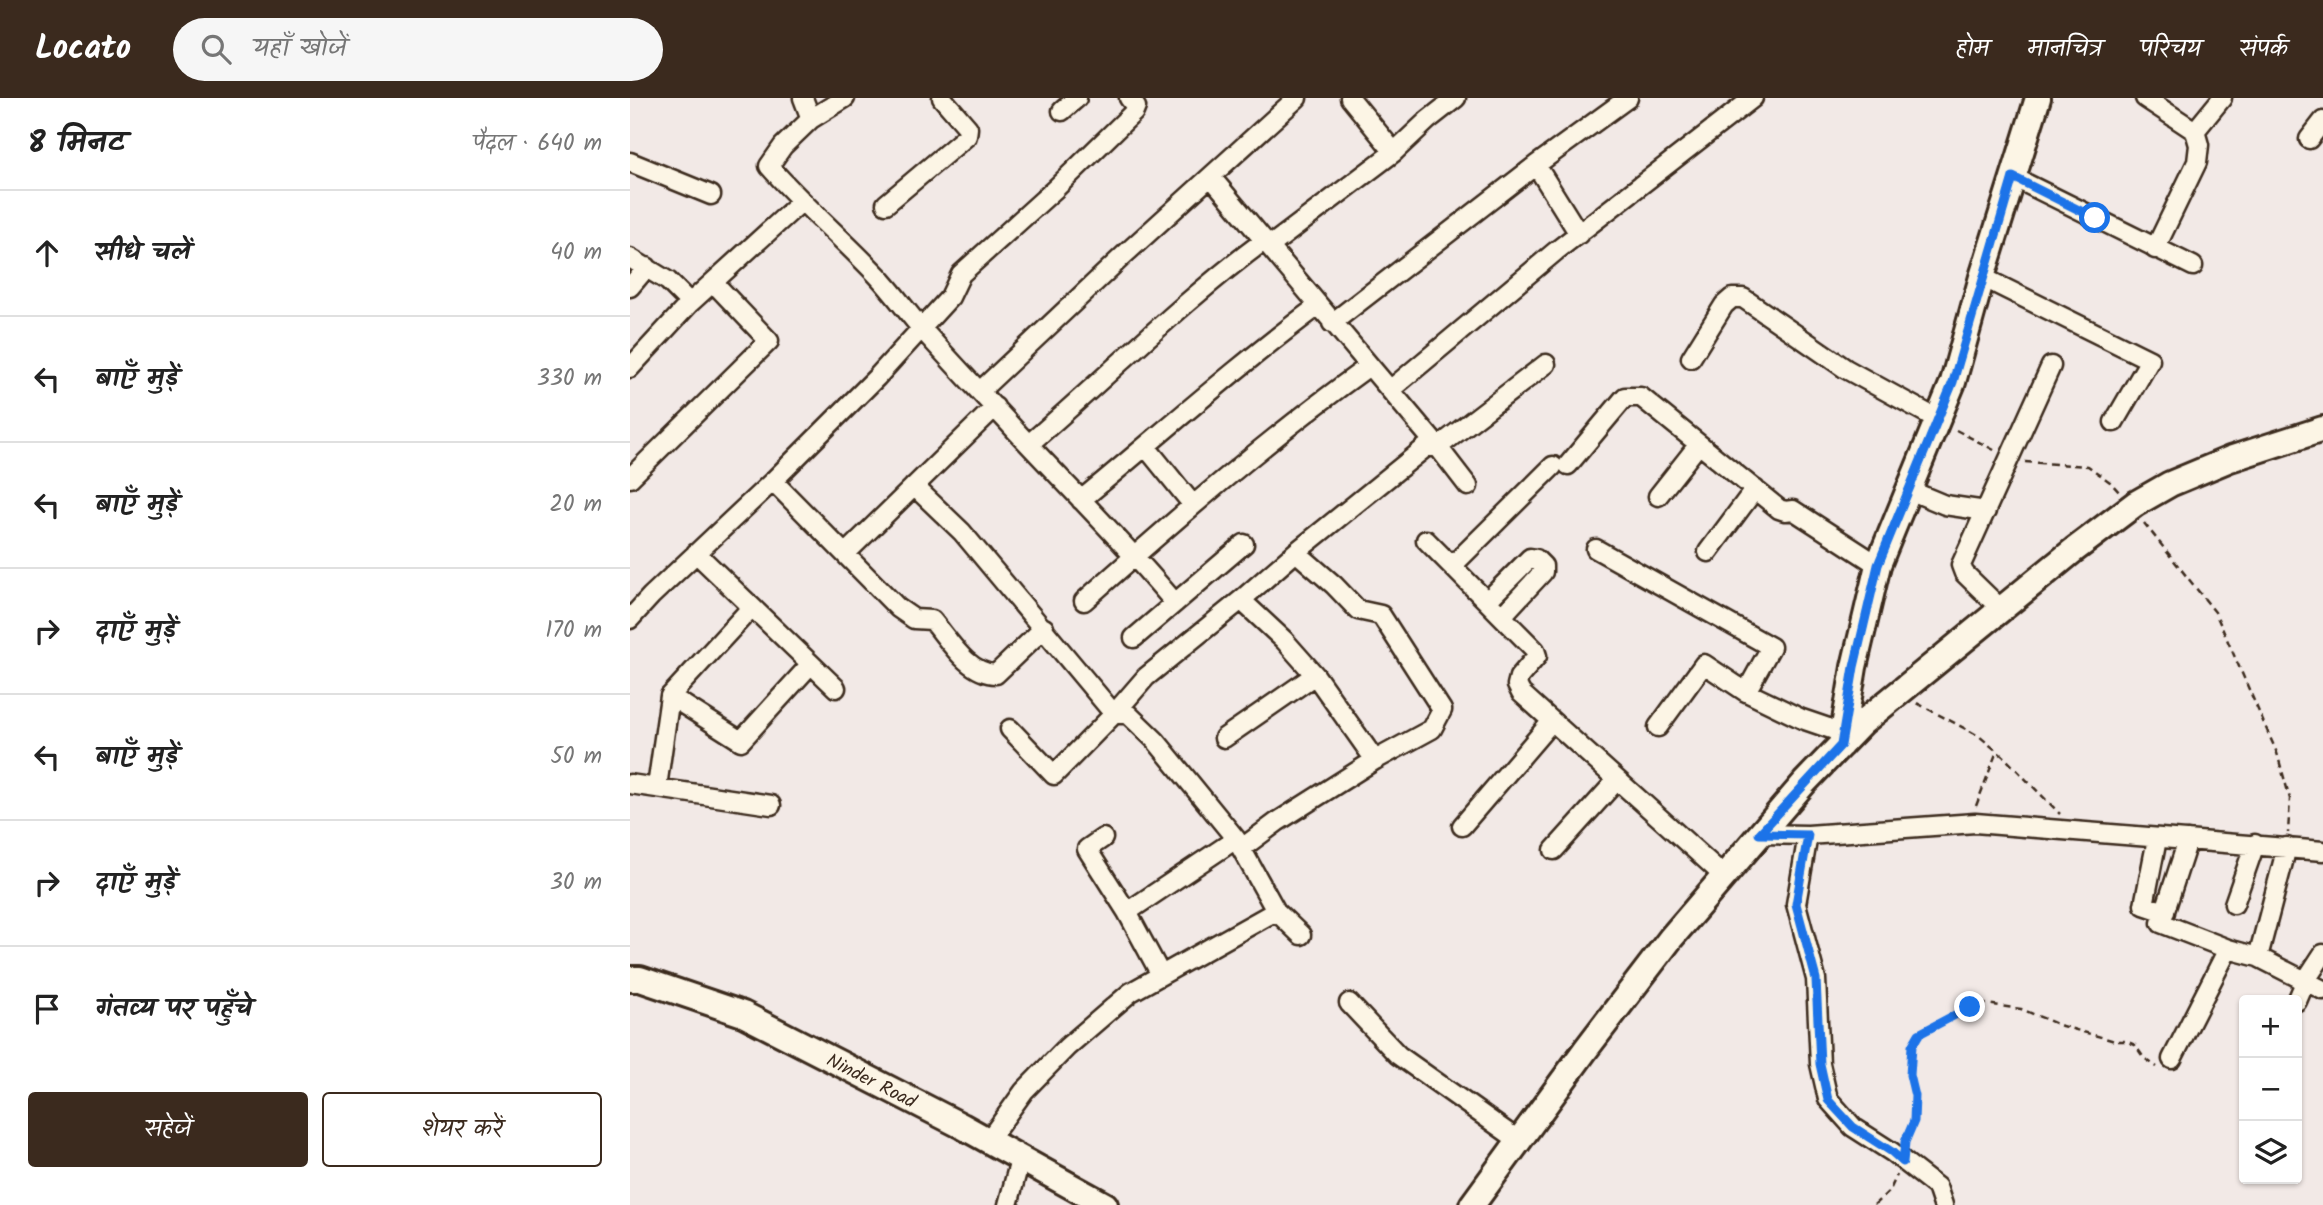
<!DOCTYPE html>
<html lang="hi">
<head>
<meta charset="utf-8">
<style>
	:root { --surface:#fff; --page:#f6f6f6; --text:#222; --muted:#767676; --line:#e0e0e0; --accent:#3b2a1e }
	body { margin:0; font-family:Kalam,"Playpen Sans Deva",sans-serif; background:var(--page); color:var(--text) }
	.controls { position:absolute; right:21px; bottom:21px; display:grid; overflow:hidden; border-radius:7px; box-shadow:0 2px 5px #0004 }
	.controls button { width:63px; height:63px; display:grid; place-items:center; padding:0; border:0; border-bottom:2px solid var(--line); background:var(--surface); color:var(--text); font:35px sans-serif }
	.stop { position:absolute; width:21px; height:21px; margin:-16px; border:5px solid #1a73e8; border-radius:50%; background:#fff }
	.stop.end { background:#1a73e8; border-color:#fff; box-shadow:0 2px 7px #0008 }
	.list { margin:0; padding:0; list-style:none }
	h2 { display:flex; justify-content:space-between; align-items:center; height:91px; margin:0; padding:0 28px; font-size:30px }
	h2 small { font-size:23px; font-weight:400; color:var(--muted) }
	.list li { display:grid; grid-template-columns:46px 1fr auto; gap:21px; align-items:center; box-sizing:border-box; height:126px; padding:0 28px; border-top:2px solid var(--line) }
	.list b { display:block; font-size:26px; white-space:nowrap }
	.list em { font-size:23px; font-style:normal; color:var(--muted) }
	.actions { display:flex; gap:14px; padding:21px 28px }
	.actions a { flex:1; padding:16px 0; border:2px solid var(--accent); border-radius:7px; text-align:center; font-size:24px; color:var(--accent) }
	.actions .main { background:var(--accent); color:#fff }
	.icon { flex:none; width:38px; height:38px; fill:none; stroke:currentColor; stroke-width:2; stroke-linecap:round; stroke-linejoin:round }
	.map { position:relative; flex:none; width:1693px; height:1107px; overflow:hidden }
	header { display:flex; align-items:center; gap:42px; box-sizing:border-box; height:98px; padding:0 35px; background:var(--accent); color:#fff }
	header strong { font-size:33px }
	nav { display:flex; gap:38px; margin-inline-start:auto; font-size:24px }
	.search { width:490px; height:63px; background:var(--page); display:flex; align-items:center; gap:18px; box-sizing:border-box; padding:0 24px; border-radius:38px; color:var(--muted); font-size:26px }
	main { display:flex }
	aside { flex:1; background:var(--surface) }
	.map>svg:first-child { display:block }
</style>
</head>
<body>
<header>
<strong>Locato</strong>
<div class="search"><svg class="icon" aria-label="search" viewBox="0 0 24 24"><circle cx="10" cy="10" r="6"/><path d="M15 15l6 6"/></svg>यहाँ खोजें</div>
<nav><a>होम</a><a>मानचित्र</a><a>परिचय</a><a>संपर्क</a></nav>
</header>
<main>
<aside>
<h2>8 मिनट<small>पैदल · 640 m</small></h2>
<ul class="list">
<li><svg class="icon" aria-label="ahead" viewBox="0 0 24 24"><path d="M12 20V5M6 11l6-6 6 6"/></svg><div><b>सीधे चलें</b></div><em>40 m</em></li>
<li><svg class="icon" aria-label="left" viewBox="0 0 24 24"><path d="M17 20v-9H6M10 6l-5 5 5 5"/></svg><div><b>बाएँ मुड़ें</b></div><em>330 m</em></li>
<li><svg class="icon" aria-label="left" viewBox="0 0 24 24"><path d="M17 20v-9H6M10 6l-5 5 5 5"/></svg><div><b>बाएँ मुड़ें</b></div><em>20 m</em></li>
<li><svg class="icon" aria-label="right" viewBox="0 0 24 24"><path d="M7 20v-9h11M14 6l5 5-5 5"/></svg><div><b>दाएँ मुड़ें</b></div><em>170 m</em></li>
<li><svg class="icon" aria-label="left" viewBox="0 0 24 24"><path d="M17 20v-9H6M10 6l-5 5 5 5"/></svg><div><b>बाएँ मुड़ें</b></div><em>50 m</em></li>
<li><svg class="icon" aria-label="right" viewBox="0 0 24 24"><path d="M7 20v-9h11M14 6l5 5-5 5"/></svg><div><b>दाएँ मुड़ें</b></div><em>30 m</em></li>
<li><svg class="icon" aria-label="arrive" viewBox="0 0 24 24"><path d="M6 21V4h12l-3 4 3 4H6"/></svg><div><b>गंतव्य पर पहुँचे</b></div></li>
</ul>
<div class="actions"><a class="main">सहेजें</a><a>शेयर करें</a></div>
</aside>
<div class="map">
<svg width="1693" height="1107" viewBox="0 0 1693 1107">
	<rect width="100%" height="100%" fill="#f2e9e6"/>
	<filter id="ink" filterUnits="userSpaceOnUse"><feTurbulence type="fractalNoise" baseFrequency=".0143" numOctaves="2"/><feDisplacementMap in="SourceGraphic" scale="14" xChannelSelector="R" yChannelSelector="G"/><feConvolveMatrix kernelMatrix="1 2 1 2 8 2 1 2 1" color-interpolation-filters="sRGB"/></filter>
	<g filter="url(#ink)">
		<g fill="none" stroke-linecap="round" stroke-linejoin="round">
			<g stroke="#3b2a1e" stroke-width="23">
				<path id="street" d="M173,0L181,21
					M215,0L181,21L153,48L139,68C173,107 212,140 248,178C264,195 277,214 292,231C323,266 355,299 386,333C439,390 495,445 545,505
					M720,0L764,54
					M1515,0L1565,33L1569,47L1567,64L1525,151
					M432,13L447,0
					M1565,33L1592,0
					M1679,41L1693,23
					M0,64L81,97
					M906,67L949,136
					M581,79L808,349L838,388
					M1383,79L1563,168
					M256,106L337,38L338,30L312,0
					M640,148L764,54L798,22L826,0
					M0,160L38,183L60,205
					M1352,179L1520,262L1484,324
					M0,189L17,169
					M702,225L906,67L998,0
					M1061,260L1094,207L1102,200H1113L1216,271L1309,322
					M0,270L60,205L171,104
					M760,292L926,153L1123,0
					M350,293L494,157L667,0
					M399,346C478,278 551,204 635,142
					M516,349L563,407
					M938,367L995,299H1011L1149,411L1155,413L1163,412L1248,467
					M0,380L139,243L83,184
					M143,383L268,510L284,521L302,522C319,542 338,576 366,576L414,530
					M284,388L332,434L484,616L516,579L611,502
					M1279,392L1315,407L1356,413
					M1028,398L1069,346
					M451,402C530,337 606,269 688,208
					M796,442L905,552L907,558L889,579L887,587L891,595L1093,777
					M966,451L1141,549L1116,594
					M1078,454L1125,391
					M66,455L206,590
					M215,456L365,309
					M822,468L923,368
					M454,503C546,421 639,340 739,268
					M857,503L900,460L906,461L913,468V474L872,518
					M1372,512L1334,475L1331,467L1421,268
					M0,521L21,498L143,383L247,279L320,199L331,176L425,91L504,14L506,9L499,0
					M504,540L614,446
					M40,598L111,643L180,567
					M1028,629L1074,566L1116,594L1172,621L1213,635
					M380,631L424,677L484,616H498L526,643L606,741
					M594,640L685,577
					M745,662L685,577L654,542L611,502L666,454L796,349H808L916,266
					M0,686L141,707
					M27,689L40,598L121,510
					M832,728L922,623
					M1129,736L1178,737L1345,725L1693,753
					M1178,737L1166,806L1186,881L1190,966L1198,1001L1223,1029L1262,1054L1307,1089L1313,1107
					M473,740L457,751L497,814
					M1527,741L1514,807L1535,814
					M1558,742L1531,825L1598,851L1628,859L1693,892
					M612,750L647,724L745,662L802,631L812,612L751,517L728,512L704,487L666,454
					M924,752L987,682
					M1604,806L1625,746
					M1628,859L1657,749
					M531,877L497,814L606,741L646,813L671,837
					M1667,903L1676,882L1693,856
					M719,905L768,957L888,1042
					M1542,961L1598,851
					M358,1043L394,993L437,949L501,894L646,813
					M378,1107L390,1062"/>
			</g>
			<g stroke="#3b2a1e" stroke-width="30">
				<path id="secondary" d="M1211,647L1224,569L1248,467L1323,284L1352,179L1408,0
					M0,881H10L113,916L332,1028L475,1107
					M842,1107L956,951L1041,840L1175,684L1232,625L1444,452L1505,406L1540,386L1600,361L1693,331"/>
			</g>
			<path stroke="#3b2a1e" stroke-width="2.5" stroke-dasharray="7 5" stroke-linecap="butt" d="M1326,332L1366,353
				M1395,364L1458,368L1480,384L1490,395
				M1514,425L1585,514L1647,655L1660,701L1658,735
				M1287,605L1349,638L1375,660L1430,716
				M1346,708L1367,653
				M1275,1044L1284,1023L1285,1003L1280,977L1282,948L1289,936L1340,909L1357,906L1391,911L1432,928L1485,943H1496L1505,947L1514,960L1527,969
				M1244,1107L1260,1092L1267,1077"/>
			<use href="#street" stroke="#fcf5e5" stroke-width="18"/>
			<use href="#secondary" stroke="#fcf5e5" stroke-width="24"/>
		</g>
	</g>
	<g fill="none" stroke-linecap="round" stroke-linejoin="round" filter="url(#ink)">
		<path stroke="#1a73e8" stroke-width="9" d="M1340,909L1289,936L1282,948L1280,977L1285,998L1284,1023L1275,1044L1273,1064L1262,1054L1223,1029L1198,1002L1190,966L1186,881L1166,806L1178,737L1129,736L1211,647L1224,569L1248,467L1323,284L1383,79L1465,120"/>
	</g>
	<g text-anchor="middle" stroke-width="5" stroke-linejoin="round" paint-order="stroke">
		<g font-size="19" fill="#3b2a1e" stroke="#fcf5e5">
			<text transform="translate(242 982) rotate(27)" y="7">Ninder Road</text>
		</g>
	</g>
</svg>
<div class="controls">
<button>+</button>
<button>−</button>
<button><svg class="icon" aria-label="layers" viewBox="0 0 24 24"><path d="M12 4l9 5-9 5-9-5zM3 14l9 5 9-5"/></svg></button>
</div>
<div class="stop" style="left:1465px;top:120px"></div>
<div class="stop end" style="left:1340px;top:909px"></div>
</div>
</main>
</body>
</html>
